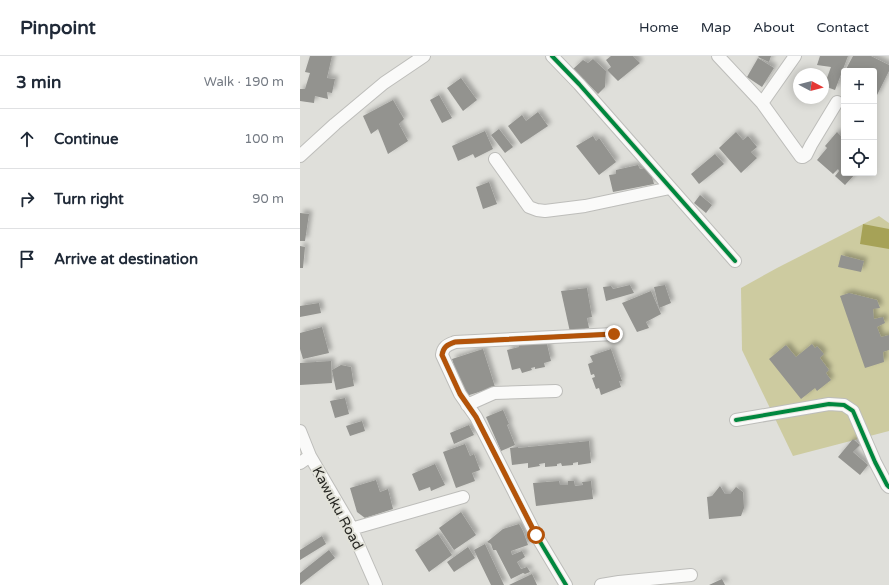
<!DOCTYPE html>
<html lang="en">
<head>
<meta charset="utf-8">
<style>
	:root { --surface:#fff; --page:#f2f2f3; --text:#1f2937; --muted:#747a83; --line:#e0e1e3 }
	body { margin:0; font-family:"Varela Round",sans-serif; background:var(--page); color:var(--text) }
	.controls { position:absolute; right:12px; top:12px; display:grid; overflow:hidden; border-radius:4px; box-shadow:0 2px 10px #0003 }
	.controls button { width:36px; height:36px; display:grid; place-items:center; padding:0; border:0; border-bottom:1px solid var(--line); background:var(--surface); color:var(--text); font:20px sans-serif }
	.compass { position:absolute; left:493px; top:12px; width:36px; height:36px; border-radius:50%; background:var(--surface); box-shadow:0 2px 10px #0003; rotate:97deg }
	.stop { position:absolute; width:12px; height:12px; margin:-9px; border:3px solid #b45309; border-radius:50%; background:#fff }
	.stop.end { background:#b45309; border-color:#fff; box-shadow:0 1px 4px #0008 }
	.list { margin:0; padding:0; list-style:none }
	h2 { display:flex; justify-content:space-between; align-items:center; height:52px; margin:0; padding:0 16px; font-size:17px }
	h2 small { font-size:13px; font-weight:400; color:var(--muted) }
	.list li { display:grid; grid-template-columns:26px 1fr auto; gap:12px; align-items:center; box-sizing:border-box; height:60px; padding:0 16px; border-top:1px solid var(--line) }
	.list b { display:block; font-size:15px; white-space:nowrap }
	.list em { font-size:13px; font-style:normal; color:var(--muted) }
	.icon { flex:none; width:22px; height:22px; fill:none; stroke:currentColor; stroke-width:2; stroke-linecap:round; stroke-linejoin:round }
	.map { position:relative; flex:none; width:589px; height:529px; overflow:hidden }
	header { display:flex; align-items:center; gap:24px; box-sizing:border-box; height:56px; padding:0 20px; background:var(--surface); border-bottom:1px solid var(--line) }
	header strong { font-size:19px }
	nav { display:flex; gap:22px; margin-inline-start:auto; font-size:14px }
	main { display:flex }
	aside { flex:1; background:var(--surface) }
	.map>svg:first-child { display:block }
</style>
</head>
<body>
<header>
<strong>Pinpoint</strong>
<nav><a>Home</a><a>Map</a><a>About</a><a>Contact</a></nav>
</header>
<main>
<aside>
<h2>3 min<small>Walk · 190 m</small></h2>
<ul class="list">
<li><svg class="icon" aria-label="ahead" viewBox="0 0 24 24"><path d="M12 20V5M6 11l6-6 6 6"/></svg><div><b>Continue</b></div><em>100 m</em></li>
<li><svg class="icon" aria-label="right" viewBox="0 0 24 24"><path d="M7 20v-9h11M14 6l5 5-5 5"/></svg><div><b>Turn right</b></div><em>90 m</em></li>
<li><svg class="icon" aria-label="arrive" viewBox="0 0 24 24"><path d="M6 21V4h12l-3 4 3 4H6"/></svg><div><b>Arrive at destination</b></div></li>
</ul>
</aside>
<div class="map">
<svg width="589" height="529" viewBox="0 0 589 529">
	<defs>
		<filter id="shadow"><feDropShadow dx="3.5" dy="-3.5" stdDeviation="2" flood-color="#0004"/></filter>
	</defs>
	<rect width="100%" height="100%" fill="#dfdfda"/>
	<path fill="#cdcba0" d="M579,160L589,167V375L493,400L442,294L441,232L477,212Z"/>
	<path fill="#a6a257" d="M563,168L589,173V193L560,188Z"/>
	<path fill="#93938f" filter="url(#shadow)" d="M10,0H32L27,22L35,23L32,37L27,36L28,43L15,40L14,47L0,45V33H5L10,17L5,16Z
		M311,0H333L340,7L318,25L307,14L311,11L306,4Z
		M459,0H471L469,6L458,1Z
		M520,0H548L535,34L524,30L531,11L517,9Z
		M553,0H571L589,9V15L576,41L574,40V15H545Z
		M458,2L474,12L462,31L447,21Z
		M293,3L306,15L305,31L298,38L273,13L283,4L288,7Z
		M161,22L177,44L163,55L147,32Z
		M139,39L152,62L142,67L130,44Z
		M93,44L104,63L99,68L108,85L88,98L78,73L71,78L63,60Z
		M238,56L248,70L221,88L208,70L222,59L226,65Z
		M199,73L213,91L205,97L191,79Z
		M185,75L193,93L175,102L173,98L158,105L152,90Z
		M436,76L443,84L448,80L457,91L451,96L457,102L441,117L419,92Z
		M537,76L544,83V117H556L545,129L535,120L539,115L538,113L533,118L517,104L527,92L525,90Z
		M293,80L296,85L299,82L316,106L299,119L276,90Z
		M415,98L424,108L399,128L391,118Z
		M338,109L340,113L349,111L354,128L313,136L309,119L316,118V114Z
		M189,126L197,148L183,153L176,131Z
		M400,139L412,149L406,157L394,147Z
		M0,157L9,158L5,185H0Z
		M0,190L5,191L3,212H0Z
		M541,199L564,205L561,216L538,211Z
		M330,229L334,237L306,245L303,231L311,230L313,233Z
		M365,229L371,247L359,252L354,231Z
		M287,232L292,261L287,262L289,272L270,276L261,235Z
		M351,235L361,258L346,266L349,272L337,276L322,247Z
		M549,237L577,244L580,252L573,253L574,263L583,261L585,267L577,271L581,281L589,279V294L583,296L584,306L565,312L540,240Z
		M19,247L21,257L0,261V250Z
		M22,271L29,297L3,303L0,293V277Z
		M246,284L251,305L244,307L245,311L235,313V311L231,312L232,314L222,317L220,312L212,314L207,294L219,291V289Z
		M512,288L515,292L517,290L524,298L520,302L529,314L526,317L531,324L517,335L515,332L501,343L469,303L486,289L496,301Z
		M183,293L195,331L163,341L152,303Z
		M311,293L322,325H319L321,331L301,339L299,332L296,333L292,322L295,321L294,318L291,319L288,308L293,306L290,300Z
		M31,305L32,327L0,329V307Z
		M41,309L51,311L54,330L36,334L32,314Z
		M45,342L49,358L35,362L30,345Z
		M203,354L209,368L207,369L215,389L201,395L186,361Z
		M62,365L65,375L50,380L46,370Z
		M169,369L174,379L154,388L150,377Z
		M553,383L560,389L553,396L568,409L560,419L538,401Z
		M289,385L291,407L278,409V406L273,407V409L262,410L261,407L257,408V410L245,411V407L239,408L240,410L228,412V407L212,409L210,392L218,391V392Z
		M165,388L170,400L174,398L180,414L172,417L175,425L156,432L143,396Z
		M135,408L145,429L131,435L130,431L119,435L112,418Z
		M76,424L80,436L88,433L93,453L65,462L57,456L50,432Z
		M259,425L260,429H268V425H274L275,430L283,429L282,426L291,425L293,443L236,450L233,427Z
		M420,430L425,438H430L436,431L443,436L444,452L441,460L409,463L407,441L412,440Z
		M161,456L176,479L154,494L139,472Z
		M219,468L223,475L228,489L211,495L212,499L222,495L225,501L217,506L221,513L227,511L230,516L225,518L223,517L211,523L196,494H193L191,488L187,486L203,473Z
		M138,478L152,499L129,516L115,494Z
		M22,480L26,488L0,504V494Z
		M185,488L204,529H191L174,494Z
		M168,491L175,502L154,516L147,506Z
		M29,494L35,502L0,529V517Z
		M232,518L237,529H209Z
		M422,523L425,529H409Z"/>
	<g fill="none" stroke-linecap="round" stroke-linejoin="round">
		<g stroke="#bdbdba" stroke-width="14">
			<path id="minor" d="M252,0L279,28L435,205
				M418,0L462,47
				M495,0L462,47L501,101H503L506,99L511,89L537,46
				M0,100L35,68L84,27L124,0
				M195,103L229,151L237,154L245,155L285,150L370,132
				M167,349L194,337L256,335
				M436,364L529,348L544,349L553,355L575,406L587,429L589,431
				M0,375L10,400L48,465L76,529
				M0,407L10,400
				M51,473L163,441
				M266,529L236,479L176,361L160,338L142,299C143,290 148,289 155,286L314,278
				M301,529L319,526L391,519"/>
		</g>
		<use href="#minor" stroke="#fafaf9" stroke-width="12"/>
		<g stroke="#e1e1d8" stroke-width="6">
			<path id="cycleway" d="M252,0L279,28L435,205
				M436,364L529,348L544,349L553,355L575,406L587,429L589,431
				M266,529L236,479L176,361L160,338L142,299C143,290 148,289 155,286L314,278"/>
		</g>
		<use href="#cycleway" stroke="#00873e" stroke-width="4"/>
	</g>
	<g fill="none" stroke-linecap="round" stroke-linejoin="round">
		<path stroke="#b45309" stroke-width="5" d="M236,479L176,361L160,338L142,299C144,290 147,289 155,286L314,278"/>
	</g>
	<g text-anchor="middle" stroke-width="4" stroke-linejoin="round" paint-order="stroke">
		<g font-size="14" fill="#272723" stroke="#e1e1d8">
			<text transform="translate(38 452) rotate(62)" y="5">Kawuku Road</text>
		</g>
	</g>
</svg>
<div class="controls">
<button>+</button>
<button>−</button>
<button><svg class="icon" aria-label="locate" viewBox="0 0 24 24"><circle cx="12" cy="12" r="6"/><path d="M12 2v4M12 18v4M2 12h4M18 12h4"/></svg></button>
</div>
<svg class="compass" viewBox="-18 -18 36 36"><path d="M0-13l5 13h-10z" fill="#e53935"/><path d="M0 13l5-13h-10z" fill="#747a83"/></svg>
<div class="stop" style="left:236px;top:479px"></div>
<div class="stop end" style="left:314px;top:278px"></div>
</div>
</main>
</body>
</html>
